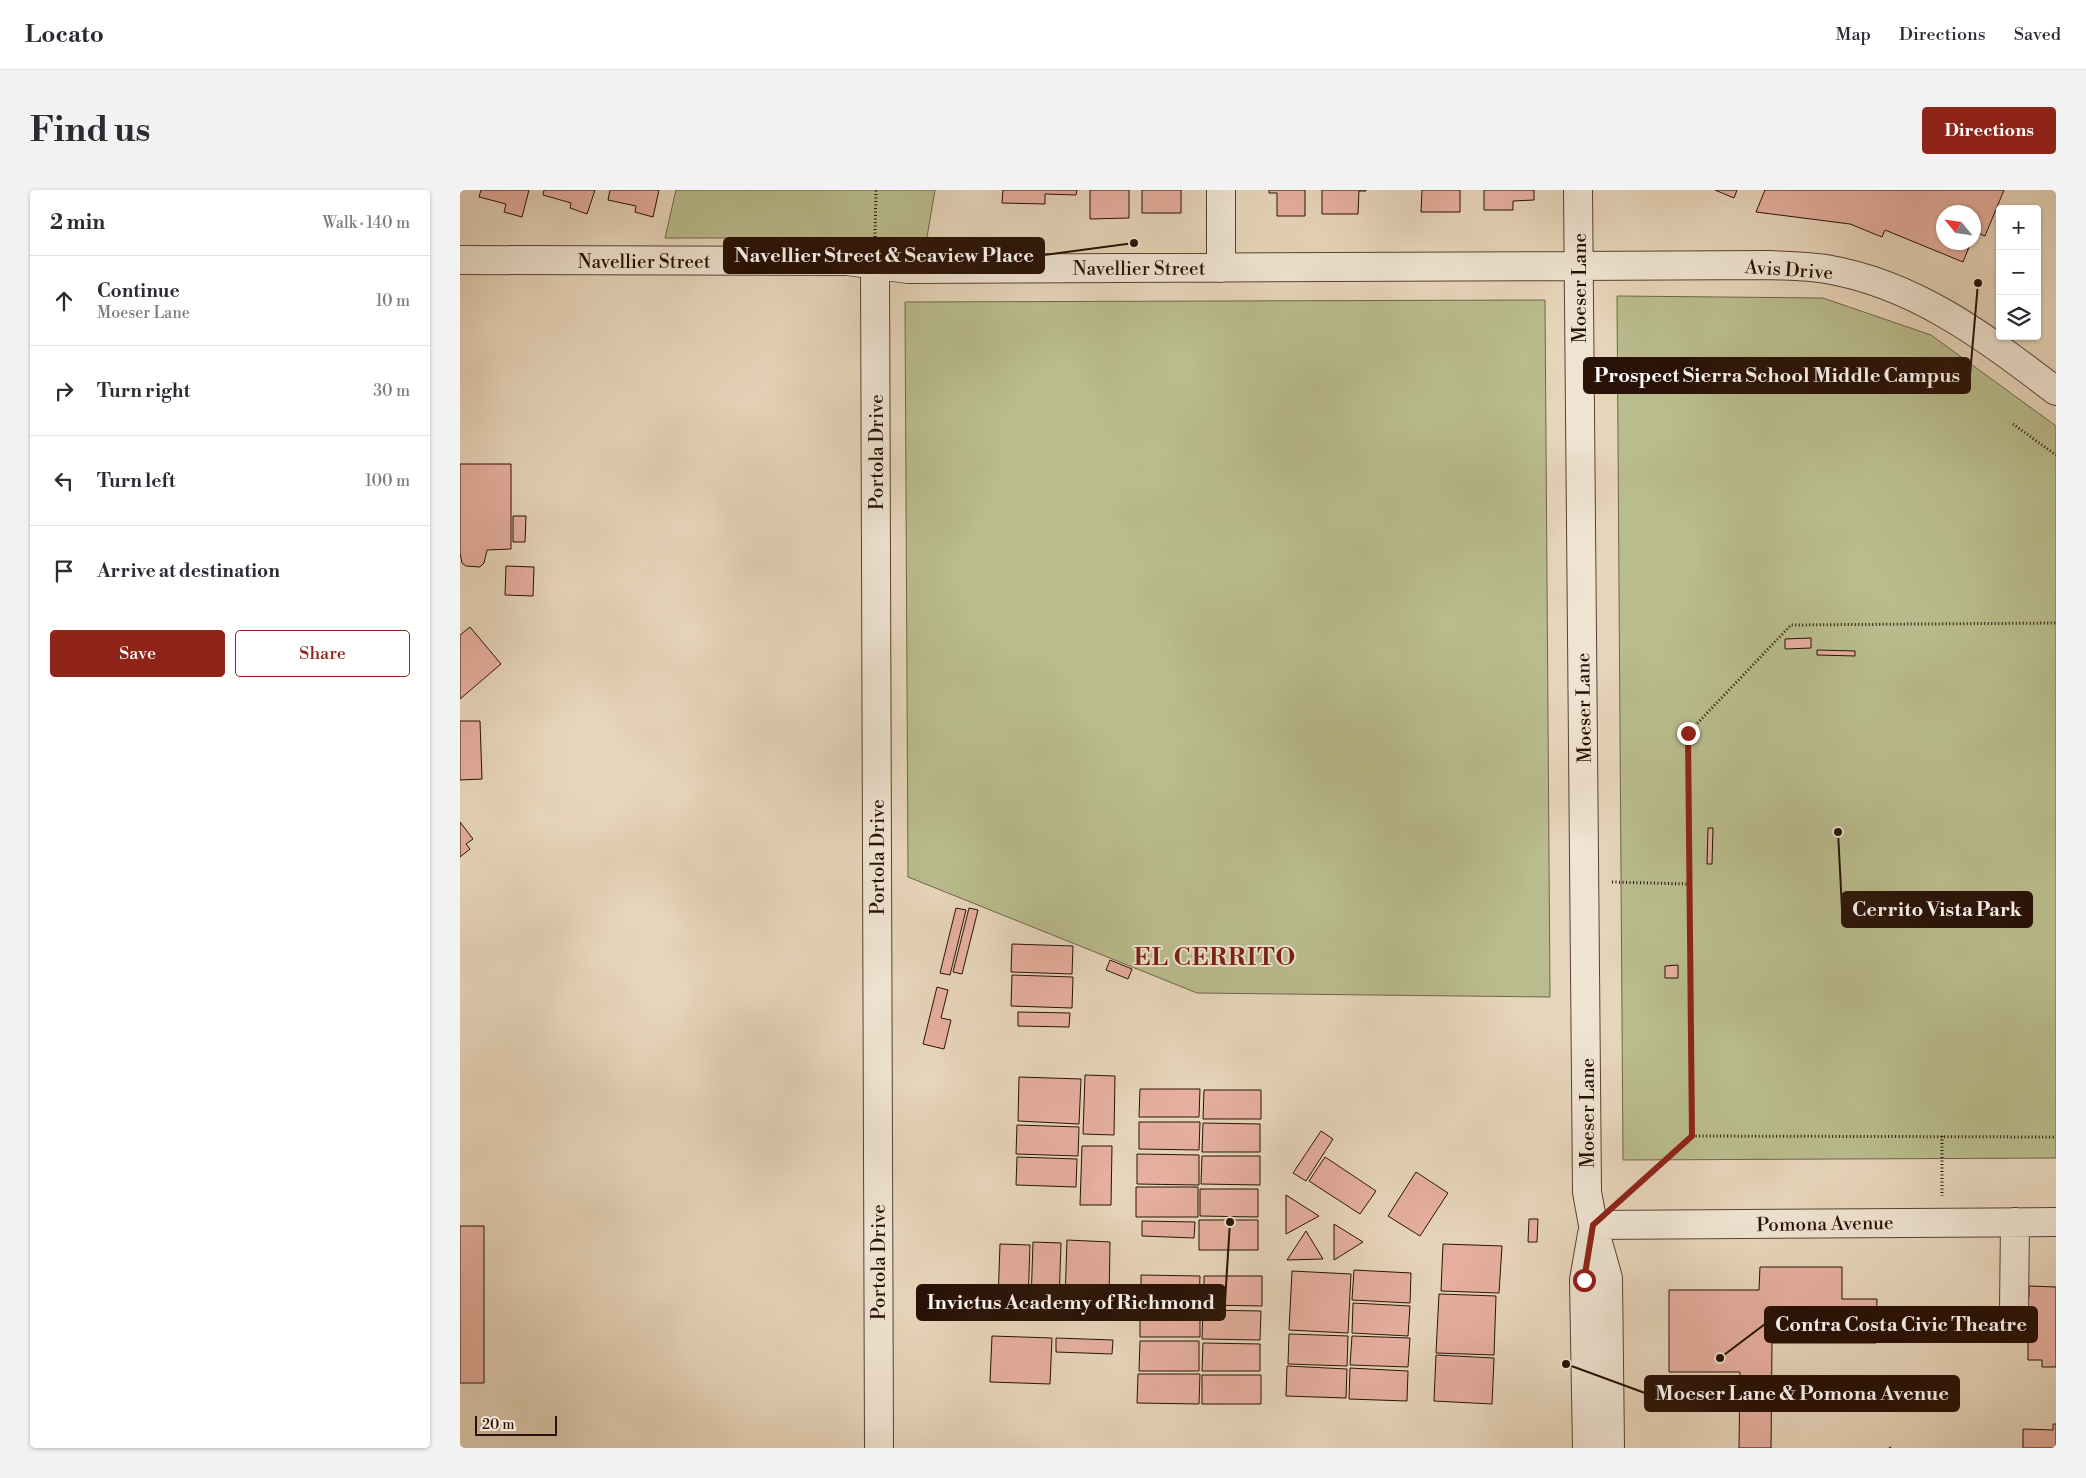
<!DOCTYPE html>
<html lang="en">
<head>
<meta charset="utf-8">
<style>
	:root { --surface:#fff; --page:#f2f2f3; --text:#2b2b33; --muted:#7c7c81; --line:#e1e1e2; --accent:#8f2418 }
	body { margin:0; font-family:"Libre Bodoni",serif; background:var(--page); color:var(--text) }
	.controls { position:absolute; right:15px; top:15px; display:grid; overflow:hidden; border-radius:5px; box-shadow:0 1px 4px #0004 }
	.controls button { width:45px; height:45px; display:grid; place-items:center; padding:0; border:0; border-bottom:1px solid var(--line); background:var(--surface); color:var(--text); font:25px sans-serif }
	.compass { position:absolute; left:1476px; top:15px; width:45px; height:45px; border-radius:50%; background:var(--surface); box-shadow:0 1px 4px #0004; rotate:299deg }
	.scale { position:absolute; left:15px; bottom:12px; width:82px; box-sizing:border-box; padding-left:5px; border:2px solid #281106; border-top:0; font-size:14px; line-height:18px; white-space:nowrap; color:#281106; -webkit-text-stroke:4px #efe4d2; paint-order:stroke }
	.stop { position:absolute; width:15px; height:15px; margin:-11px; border:4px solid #8f2418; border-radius:50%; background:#fff }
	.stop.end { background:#8f2418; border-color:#fff; box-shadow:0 1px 5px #0008 }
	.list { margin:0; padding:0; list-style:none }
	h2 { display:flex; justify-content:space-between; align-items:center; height:65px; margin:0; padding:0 20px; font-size:21px }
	h2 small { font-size:16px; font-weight:400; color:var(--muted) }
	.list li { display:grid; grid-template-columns:32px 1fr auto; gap:15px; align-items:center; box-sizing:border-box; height:90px; padding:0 20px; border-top:1px solid var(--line) }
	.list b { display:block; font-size:19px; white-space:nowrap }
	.list p { margin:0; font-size:16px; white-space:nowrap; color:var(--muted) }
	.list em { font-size:16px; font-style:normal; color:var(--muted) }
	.actions { display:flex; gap:10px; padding:15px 20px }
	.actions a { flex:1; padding:11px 0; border:1px solid var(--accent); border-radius:5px; text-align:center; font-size:18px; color:var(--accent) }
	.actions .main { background:var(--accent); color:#fff }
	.icon { flex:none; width:28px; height:28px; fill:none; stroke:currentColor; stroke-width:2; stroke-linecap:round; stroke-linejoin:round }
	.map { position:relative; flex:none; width:1596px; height:1258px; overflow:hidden; border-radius:5px }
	header { display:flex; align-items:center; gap:30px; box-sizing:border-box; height:70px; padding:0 25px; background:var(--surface); border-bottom:1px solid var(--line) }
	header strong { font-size:24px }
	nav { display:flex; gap:28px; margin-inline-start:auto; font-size:18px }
	.intro { display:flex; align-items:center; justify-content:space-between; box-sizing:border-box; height:120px; padding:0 30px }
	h1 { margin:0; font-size:35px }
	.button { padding:12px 22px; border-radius:5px; background:var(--accent); color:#fff; font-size:18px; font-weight:700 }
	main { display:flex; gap:30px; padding:0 30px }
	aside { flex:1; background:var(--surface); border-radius:5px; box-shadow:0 1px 4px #0004 }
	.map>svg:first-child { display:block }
</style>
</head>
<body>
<header>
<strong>Locato</strong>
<nav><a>Map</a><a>Directions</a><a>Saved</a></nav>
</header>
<div class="intro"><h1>Find us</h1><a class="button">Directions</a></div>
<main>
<aside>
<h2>2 min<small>Walk · 140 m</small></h2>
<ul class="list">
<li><svg class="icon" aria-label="ahead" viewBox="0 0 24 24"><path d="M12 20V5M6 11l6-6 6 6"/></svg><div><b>Continue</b><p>Moeser Lane</p></div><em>10 m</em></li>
<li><svg class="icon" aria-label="right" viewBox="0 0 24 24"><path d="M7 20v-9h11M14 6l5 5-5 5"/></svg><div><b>Turn right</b></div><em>30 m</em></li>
<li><svg class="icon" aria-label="left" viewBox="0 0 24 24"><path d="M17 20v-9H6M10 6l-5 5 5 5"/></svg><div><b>Turn left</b></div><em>100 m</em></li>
<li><svg class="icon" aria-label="arrive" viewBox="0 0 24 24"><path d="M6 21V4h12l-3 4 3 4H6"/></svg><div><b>Arrive at destination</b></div></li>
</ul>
<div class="actions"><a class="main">Save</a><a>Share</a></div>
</aside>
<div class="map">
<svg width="1596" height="1258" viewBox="0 0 1596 1258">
	<rect width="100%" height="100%" fill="#e7d5ba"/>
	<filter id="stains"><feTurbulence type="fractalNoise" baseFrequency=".004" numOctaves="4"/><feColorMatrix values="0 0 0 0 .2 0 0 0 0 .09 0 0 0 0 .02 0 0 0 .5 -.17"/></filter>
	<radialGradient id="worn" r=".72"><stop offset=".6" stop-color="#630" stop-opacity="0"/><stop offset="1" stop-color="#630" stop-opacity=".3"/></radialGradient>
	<path fill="#b9bc8d" stroke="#70664a" d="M216,0H475L466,53L421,54L371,48H205Z
		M1157,106L1363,108L1471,145L1596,236V968L1163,970Z
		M1085,110L1090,807L737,803L448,687L445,112Z"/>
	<path fill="#e6af9f" stroke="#281106" d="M21,0H69L62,27L44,22L46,14L19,7Z
		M84,0H135L127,24L110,18L111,13L83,5Z
		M150,0H199L193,27L175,22L176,16L148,10Z
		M543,0H617L616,5L585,4V14L542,13Z
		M630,0H669V28L630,29Z
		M682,0H721V23H682Z
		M809,0H845V26H817V3H809Z
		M862,0H906V1H899L898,24H862Z
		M962,0H1000V22H961Z
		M1024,0H1074V10L1053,11V20H1024Z
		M1255,0H1277L1274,8Z
		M1305,0H1544L1525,46L1515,42L1514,46V22H1484V52H1511L1503,72L1425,40L1422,47L1390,34L1296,22Z
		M0,274H51V359L27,360L24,373L20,377L6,376L2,373L0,363Z
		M53,326H66L65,352H53Z
		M46,376L74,377L73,406L45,405Z
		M10,437L41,474L0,509V445Z
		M1351,448V458L1325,459V449Z
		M1357,460L1395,461V466L1357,465Z
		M0,531H20L22,589L0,590Z
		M0,632L13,649L6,654L10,659L0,667Z
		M1248,638H1253L1252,674H1247Z
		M496,718L506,720L490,785L480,783Z
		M509,718L518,720L502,784L493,782Z
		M552,754L613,756L612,784L551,782Z
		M650,770L672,779L668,789L646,780Z
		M1218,775V788H1205V776Z
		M552,785L613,787L612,818L551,816Z
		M477,797L488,800L481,828L491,830L484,859L463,854Z
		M558,822L610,823L609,837L558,836Z
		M625,885L655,886L654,945L623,944Z
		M559,887L621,889L619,934L558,931Z
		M680,899H740L739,927H679Z
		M744,900H801V929H743Z
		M679,932H740L739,960L679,959Z
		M743,933L800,934V962H742Z
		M557,935L619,937L618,966L556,964Z
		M861,941L873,949L846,991L833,983Z
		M622,956H652L651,1015H620Z
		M677,964L739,965V995L677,994Z
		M742,966H800V995L741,994Z
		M557,967L617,969L616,997L556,995Z
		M865,967L916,1001L900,1024L849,991Z
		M956,982L988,1003L960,1046L928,1026Z
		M676,997H738V1027H676Z
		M740,999H798V1027L740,1026Z
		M826,1005L859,1026L826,1044Z
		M1069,1029H1078L1077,1052H1068Z
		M739,1030H798V1060H739Z
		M682,1031L735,1032L734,1048L682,1046Z
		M874,1034L903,1052L874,1070Z
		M0,1036H24V1193H0Z
		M846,1041L863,1069L827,1070Z
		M607,1050L650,1052L649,1112L605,1110Z
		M573,1052L601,1053L599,1113H571Z
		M540,1054L570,1055L568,1113L538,1112Z
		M983,1054L1042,1056L1039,1103L981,1101Z
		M1300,1077H1382V1109H1417L1416,1153H1312L1311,1258H1279L1280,1182H1209V1100H1299Z
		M894,1080L951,1083L950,1113L892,1110Z
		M832,1081L891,1084L888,1143L829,1140Z
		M681,1085L740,1086L739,1115H681Z
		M744,1086H802V1116L744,1115Z
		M1569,1096L1596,1097V1177H1582V1170H1568V1150H1561L1562,1106L1569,1107Z
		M979,1104L1036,1106L1034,1165L976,1163Z
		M893,1113L950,1116L948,1146L892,1143Z
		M680,1118H740V1147H680Z
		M743,1120L801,1121L800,1150L742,1149Z
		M829,1144L888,1146L887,1176L828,1174Z
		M532,1146L592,1148L590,1194L530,1192Z
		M892,1146L950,1148L948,1177L890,1175Z
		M596,1148L653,1150L652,1164L596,1162Z
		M680,1151H739V1181H679Z
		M743,1153L800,1154V1181H742Z
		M976,1165L1034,1168L1032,1214L974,1211Z
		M827,1176L887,1179L886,1208L826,1206Z
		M890,1178L948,1181L947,1211L889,1209Z
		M678,1184H740L739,1214L677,1213Z
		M742,1185H801V1214H742Z
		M1593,1234H1596V1258H1563V1239L1593,1240Z"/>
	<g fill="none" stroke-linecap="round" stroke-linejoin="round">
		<g stroke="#584233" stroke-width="30">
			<path id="minor" d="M761,0V78
				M1118,0L1127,1002L1133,1035L1148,1088L1150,1258
				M0,70L387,71L448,79L1309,75C1328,76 1348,76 1366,79C1456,94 1526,148 1596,201
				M415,75L419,1258
				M1133,1035L1596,1032
				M1554,1121L1555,1032
				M1127,1258L1124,1090L1132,1044"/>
		</g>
		<path stroke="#281106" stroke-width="3" stroke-dasharray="1 2.5" stroke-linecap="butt" d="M415,47L416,0
			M1553,234L1596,265
			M1152,692L1229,694
			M1231,946L1228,543L1331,435L1596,433
			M1482,946V1006
			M1165,1007L1231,946L1596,947
			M1430,1258L1432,1255"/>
		<use href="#minor" stroke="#efe4d2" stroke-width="28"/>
	</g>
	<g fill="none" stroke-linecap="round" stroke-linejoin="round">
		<path stroke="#8f2418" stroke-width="6" d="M1124,1090L1133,1035L1232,946L1228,543"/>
	</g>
	<g text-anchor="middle" stroke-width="4" stroke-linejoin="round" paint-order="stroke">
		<g font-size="19" fill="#281106" stroke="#efe4d2">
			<text x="184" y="78">Navellier Street</text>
			<text x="679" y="85">Navellier Street</text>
			<text transform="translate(1329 79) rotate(4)" y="7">Avis Drive</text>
			<text transform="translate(1119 98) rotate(-90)" y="7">Moeser Lane</text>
			<text transform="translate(416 262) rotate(-90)" y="7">Portola Drive</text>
			<text transform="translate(1123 518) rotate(-91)" y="7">Moeser Lane</text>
			<text transform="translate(417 667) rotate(-90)" y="7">Portola Drive</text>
			<text transform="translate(1127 923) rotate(-90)" y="7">Moeser Lane</text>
			<text transform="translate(1365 1033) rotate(-1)" y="7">Pomona Avenue</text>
			<text transform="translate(418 1072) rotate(-90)" y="7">Portola Drive</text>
		</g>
		<g font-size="24" font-weight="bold" letter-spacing="1" fill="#7a1f14" stroke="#efe4d2">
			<text x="755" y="775">EL CERRITO</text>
		</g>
	</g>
	<path fill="none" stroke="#281106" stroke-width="2" d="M674 53L584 65M1518 93L1510 185M1378 642L1382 719M770 1032L765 1112M1260 1168L1305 1134M1106 1174L1185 1203"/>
	<g fill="#281106" stroke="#efe4d2" stroke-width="2">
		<circle cx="674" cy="53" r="5"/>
		<circle cx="1518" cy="93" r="5"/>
		<circle cx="1378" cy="642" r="5"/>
		<circle cx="770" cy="1032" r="5"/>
		<circle cx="1260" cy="1168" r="5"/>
		<circle cx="1106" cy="1174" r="5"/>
	</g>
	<g fill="#281106" stroke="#281106" stroke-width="2">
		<rect x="264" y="48" width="320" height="35" rx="5"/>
		<rect x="1124" y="168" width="386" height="35" rx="5"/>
		<rect x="1382" y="702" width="190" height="35" rx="5"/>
		<rect x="457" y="1095" width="308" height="35" rx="5"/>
		<rect x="1305" y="1117" width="272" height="35" rx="5"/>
		<rect x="1185" y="1186" width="314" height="35" rx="5"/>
	</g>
	<g font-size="20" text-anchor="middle" font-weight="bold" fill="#fff">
		<text x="424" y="72">Navellier Street &amp; Seaview Place</text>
		<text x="1317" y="192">Prospect Sierra School Middle Campus</text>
		<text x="1477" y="726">Cerrito Vista Park</text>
		<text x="611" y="1119">Invictus Academy of Richmond</text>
		<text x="1441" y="1141">Contra Costa Civic Theatre</text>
		<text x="1342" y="1210">Moeser Lane &amp; Pomona Avenue</text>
	</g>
	<rect width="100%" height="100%" filter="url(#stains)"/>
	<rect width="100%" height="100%" fill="url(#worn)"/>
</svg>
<div class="controls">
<button>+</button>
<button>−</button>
<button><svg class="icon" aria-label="layers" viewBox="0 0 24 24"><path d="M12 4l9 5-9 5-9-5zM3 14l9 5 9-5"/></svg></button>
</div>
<svg class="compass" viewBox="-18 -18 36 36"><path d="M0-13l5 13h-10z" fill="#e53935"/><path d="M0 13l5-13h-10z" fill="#7c7c81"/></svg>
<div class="scale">20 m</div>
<div class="stop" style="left:1124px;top:1090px"></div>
<div class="stop end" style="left:1228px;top:543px"></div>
</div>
</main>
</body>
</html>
